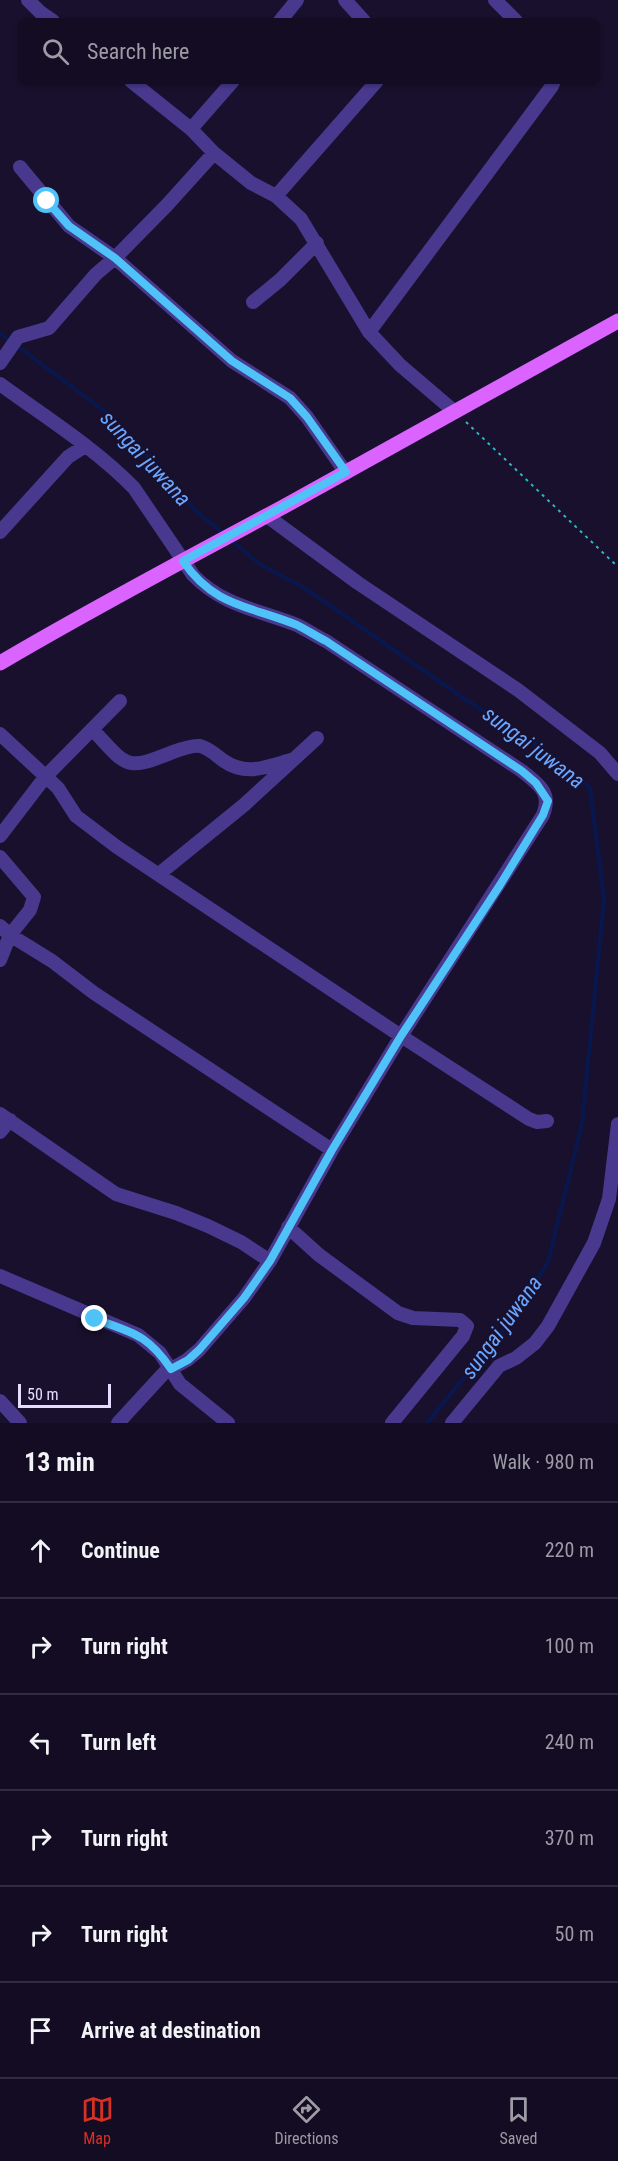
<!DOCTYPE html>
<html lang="en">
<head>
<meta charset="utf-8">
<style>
	:root { --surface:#130c22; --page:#201a2f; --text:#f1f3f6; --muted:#9d9ba5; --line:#322c40; --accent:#d93025 }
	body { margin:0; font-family:"Roboto Condensed",sans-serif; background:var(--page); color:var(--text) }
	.scale { position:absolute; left:18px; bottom:15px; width:93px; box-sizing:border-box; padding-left:6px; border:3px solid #e5dcff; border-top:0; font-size:16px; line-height:21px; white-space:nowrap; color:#e5dcff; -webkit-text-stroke:4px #19102d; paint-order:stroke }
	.stop { position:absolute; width:18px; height:18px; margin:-14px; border:4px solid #4fc3f7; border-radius:50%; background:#fff }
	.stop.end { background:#4fc3f7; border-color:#fff; box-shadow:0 2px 6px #0008 }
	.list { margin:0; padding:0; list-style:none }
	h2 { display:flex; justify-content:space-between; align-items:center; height:78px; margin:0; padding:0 24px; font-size:26px }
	h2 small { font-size:20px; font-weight:400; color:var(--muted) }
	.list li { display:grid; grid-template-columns:39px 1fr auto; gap:18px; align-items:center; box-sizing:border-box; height:96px; padding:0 24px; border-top:2px solid var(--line) }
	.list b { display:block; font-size:22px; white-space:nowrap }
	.list em { font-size:20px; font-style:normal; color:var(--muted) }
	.icon { flex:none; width:33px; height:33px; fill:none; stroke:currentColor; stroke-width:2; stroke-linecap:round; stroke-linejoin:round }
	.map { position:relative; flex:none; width:618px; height:1423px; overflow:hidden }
	.search { position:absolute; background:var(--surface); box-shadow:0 2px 4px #0004; left:18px; right:18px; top:18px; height:66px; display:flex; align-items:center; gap:15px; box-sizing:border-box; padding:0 21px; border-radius:9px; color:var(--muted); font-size:22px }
	.sheet { height:654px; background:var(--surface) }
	nav { display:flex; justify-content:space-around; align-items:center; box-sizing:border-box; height:84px; border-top:2px solid var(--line); background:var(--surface); font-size:16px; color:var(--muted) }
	nav a { display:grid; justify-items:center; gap:3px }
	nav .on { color:var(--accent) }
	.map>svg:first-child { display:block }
</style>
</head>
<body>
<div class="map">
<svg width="618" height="1423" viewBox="0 0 618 1423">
	<rect width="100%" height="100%" fill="#19102d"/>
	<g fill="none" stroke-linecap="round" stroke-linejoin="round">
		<path stroke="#08184e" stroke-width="4" d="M0,333L116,420L195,510L224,534
			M232,541L260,564L306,589L466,700L548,752L590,788L604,899L582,1124L548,1262L516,1314L427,1423"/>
		<path stroke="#2bb8c4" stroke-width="2" stroke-dasharray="3 4.5" stroke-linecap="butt" d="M466,422L618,567"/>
		<path stroke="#48398e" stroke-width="14" d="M28,0L40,12L53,21
			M345,0L364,21
			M495,0L516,21
			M280,21L297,0
			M131,81L191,129
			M233,81L191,129L214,153L251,183L276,196L301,219L369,332L400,365L455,412
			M20,167L69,226L115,258L232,361L290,398L307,417L346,473
			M276,196L377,81
			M253,302L280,280L317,243
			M369,332L552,86L554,81
			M0,363L18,337L49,328L96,274L115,258L167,205L214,153
			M0,384C45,417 95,448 134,488L193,575C223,606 259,610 297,625C307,630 316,636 326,641L522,771C539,785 552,792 543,815L401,1036L529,1119L537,1122L547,1121
			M267,516L358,583L518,690L600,753L618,774
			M0,532L68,457L85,446
			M92,729C127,766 124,772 173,752C181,749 192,745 200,746C209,748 217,756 224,761C247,777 269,766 294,759
			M0,734L58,788L76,816L117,847L401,1036L332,1150L270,1261L244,1298L199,1350L187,1360L164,1373L118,1423
			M0,836L46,776L120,701
			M0,857L34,897L30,910L10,935L0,960
			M159,874L244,805L317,738
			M0,926L10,935L52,961L94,993L332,1150
			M0,1114L116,1194L176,1213L208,1226L241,1242L270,1261
			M0,1132L10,1120
			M288,1227L319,1255L398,1313L413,1318L460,1320L467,1326L463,1336L392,1423
			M0,1276L138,1335L160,1353L180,1384L228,1423
			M0,1401L20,1423
			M452,1423L499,1366L516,1358L535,1343L548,1326L594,1243L609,1199L618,1124"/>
		<path stroke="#db63ff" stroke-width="15" d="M0,663C93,608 188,558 283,507C395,446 506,383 618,321"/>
	</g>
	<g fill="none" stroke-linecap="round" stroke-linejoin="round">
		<path stroke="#4fc3f7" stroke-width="8" d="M47,201L69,226L115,258L232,361L290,398L307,417L346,472L183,561C214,607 251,606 297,625C307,630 316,636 326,641L522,771L536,783L548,801L543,815L500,885L401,1036L332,1150L270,1261L244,1298L199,1350L188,1360L171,1369C147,1334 133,1333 95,1319"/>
	</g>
	<g text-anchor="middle" stroke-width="4.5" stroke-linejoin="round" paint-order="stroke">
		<g font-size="22" font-style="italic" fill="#6aa5ff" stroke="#19102d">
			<text transform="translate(146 458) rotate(47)" y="8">sungai juwana</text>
			<text transform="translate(534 747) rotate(37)" y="8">sungai juwana</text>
			<text transform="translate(501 1327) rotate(-54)" y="8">sungai juwana</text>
		</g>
	</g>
</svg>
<div class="scale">50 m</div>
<div class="stop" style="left:47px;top:201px"></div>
<div class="stop end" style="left:95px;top:1319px"></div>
<div class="search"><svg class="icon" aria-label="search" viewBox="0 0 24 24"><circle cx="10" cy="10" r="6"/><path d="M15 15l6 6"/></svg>Search here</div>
</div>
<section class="sheet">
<h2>13 min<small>Walk · 980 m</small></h2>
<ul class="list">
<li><svg class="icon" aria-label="ahead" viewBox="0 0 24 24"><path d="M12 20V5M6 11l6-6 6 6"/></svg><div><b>Continue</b></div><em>220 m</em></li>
<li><svg class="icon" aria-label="right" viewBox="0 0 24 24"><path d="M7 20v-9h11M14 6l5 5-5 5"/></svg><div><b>Turn right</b></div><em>100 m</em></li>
<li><svg class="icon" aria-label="left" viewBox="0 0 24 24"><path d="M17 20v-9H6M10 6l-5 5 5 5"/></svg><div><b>Turn left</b></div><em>240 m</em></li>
<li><svg class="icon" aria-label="right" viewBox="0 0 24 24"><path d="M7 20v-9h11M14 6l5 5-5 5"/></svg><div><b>Turn right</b></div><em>370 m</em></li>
<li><svg class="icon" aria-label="right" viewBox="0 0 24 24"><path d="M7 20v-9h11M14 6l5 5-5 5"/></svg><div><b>Turn right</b></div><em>50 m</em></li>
<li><svg class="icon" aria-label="arrive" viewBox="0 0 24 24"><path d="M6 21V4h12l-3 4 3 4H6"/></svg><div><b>Arrive at destination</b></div></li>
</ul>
</section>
<nav>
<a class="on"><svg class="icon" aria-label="map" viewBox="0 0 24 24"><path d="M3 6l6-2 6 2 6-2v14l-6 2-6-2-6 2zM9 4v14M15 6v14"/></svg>Map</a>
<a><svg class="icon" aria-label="directions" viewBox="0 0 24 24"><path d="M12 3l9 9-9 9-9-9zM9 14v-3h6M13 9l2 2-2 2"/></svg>Directions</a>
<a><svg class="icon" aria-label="saved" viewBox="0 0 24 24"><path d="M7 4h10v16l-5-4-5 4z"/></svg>Saved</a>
</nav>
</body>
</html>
